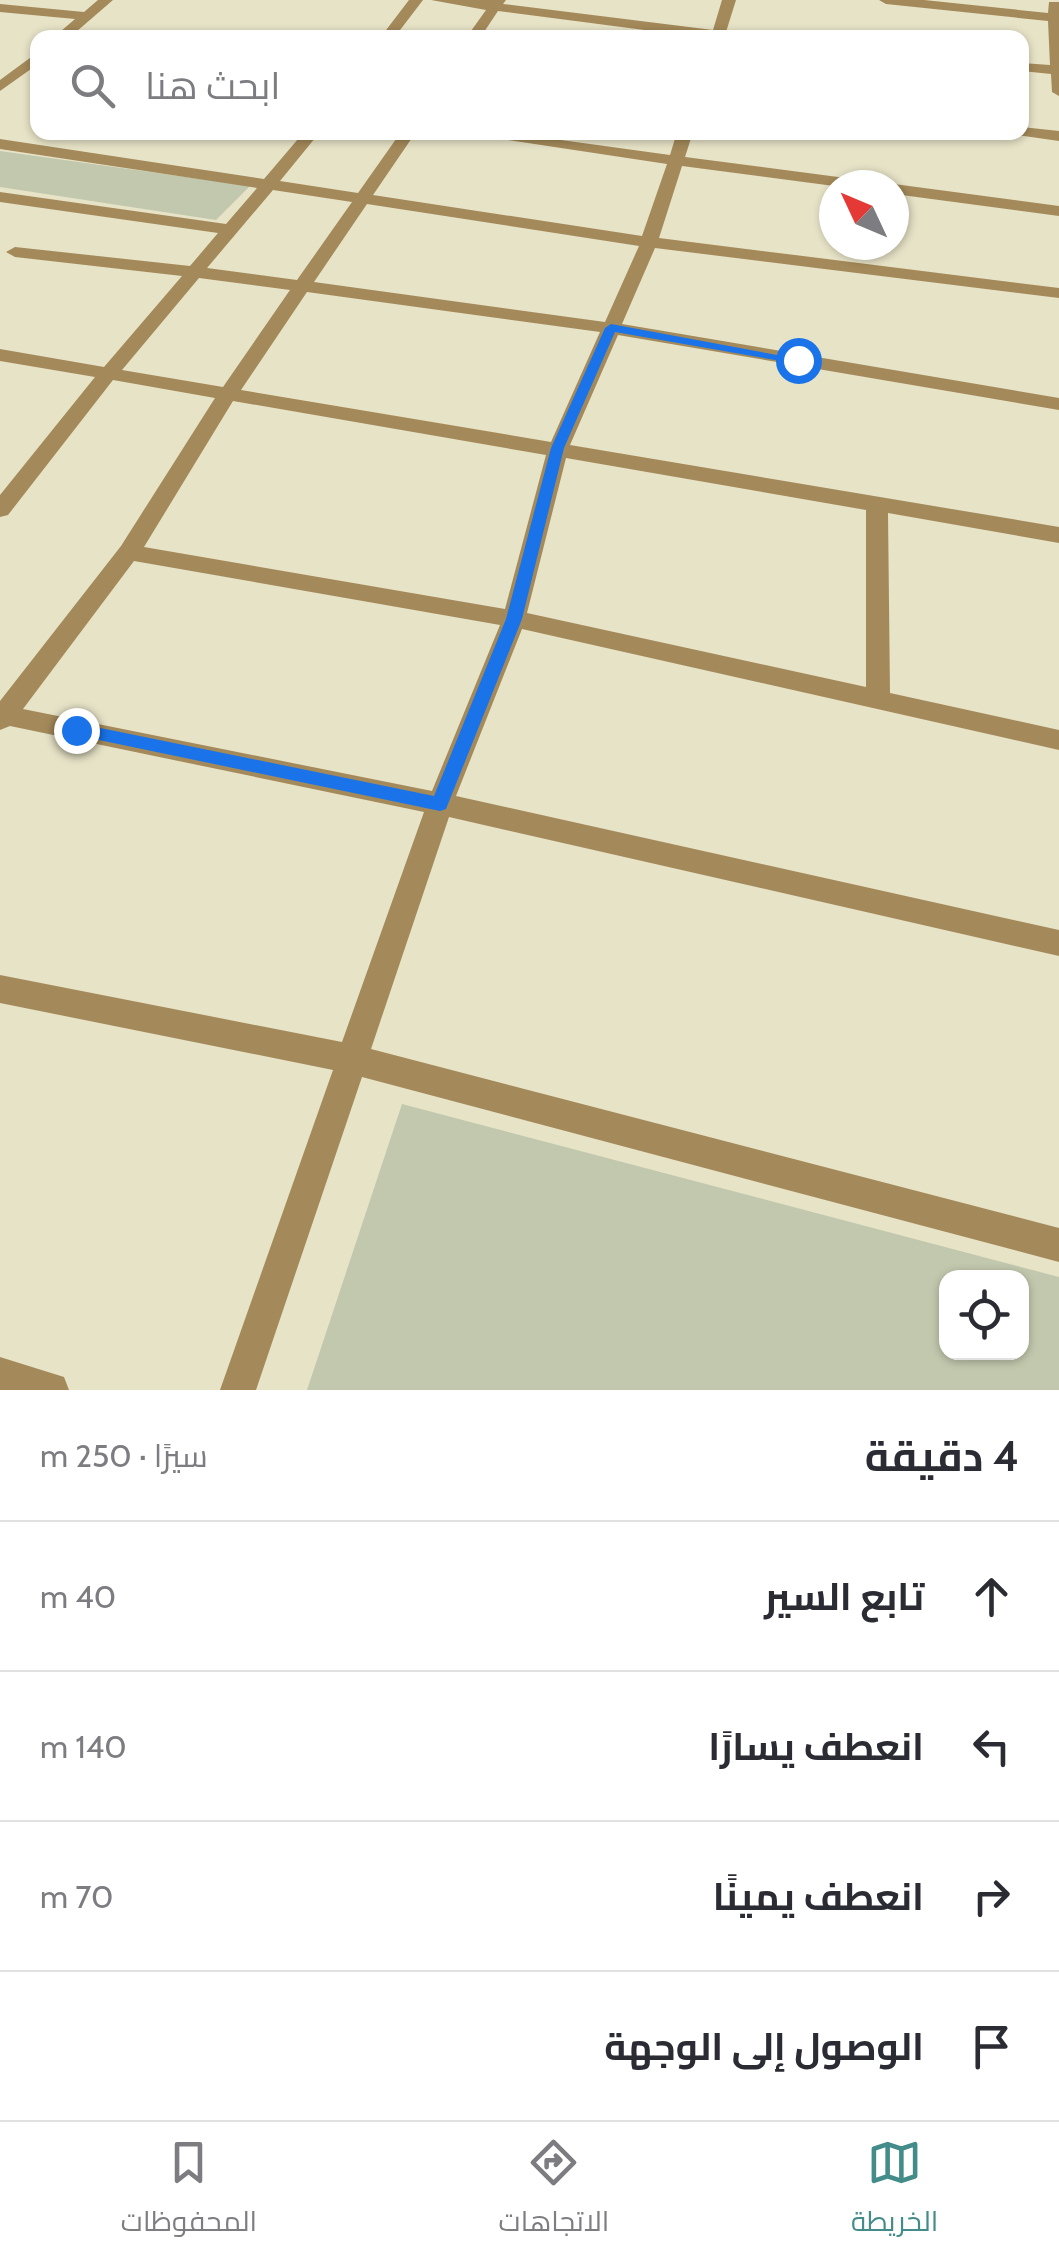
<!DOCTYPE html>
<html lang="ar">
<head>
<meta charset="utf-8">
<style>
	:root { --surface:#fff; --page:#f7f7f7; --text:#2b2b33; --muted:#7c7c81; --line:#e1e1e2; --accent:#448c8a }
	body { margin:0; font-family:Cabin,Cairo,sans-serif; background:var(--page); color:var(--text); direction:rtl }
	.controls { position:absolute; right:30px; bottom:30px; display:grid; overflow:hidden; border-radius:20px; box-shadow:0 2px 8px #0004 }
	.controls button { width:90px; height:90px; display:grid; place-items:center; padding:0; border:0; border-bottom:2px solid var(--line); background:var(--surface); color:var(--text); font:50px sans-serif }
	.compass { position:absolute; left:819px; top:170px; width:90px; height:90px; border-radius:50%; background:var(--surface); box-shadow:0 2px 8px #0004; rotate:314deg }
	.stop { position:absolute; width:30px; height:30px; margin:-22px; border:8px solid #1a73e8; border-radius:50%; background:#fff }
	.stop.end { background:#1a73e8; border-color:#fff; box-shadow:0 2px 10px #0008 }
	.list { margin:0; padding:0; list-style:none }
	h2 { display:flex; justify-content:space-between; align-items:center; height:130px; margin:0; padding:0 40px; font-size:42px }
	h2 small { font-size:32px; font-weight:400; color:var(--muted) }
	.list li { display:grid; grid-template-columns:65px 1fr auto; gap:30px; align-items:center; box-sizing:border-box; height:150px; padding:0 40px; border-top:2px solid var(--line) }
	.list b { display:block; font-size:38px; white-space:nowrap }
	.list em { font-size:32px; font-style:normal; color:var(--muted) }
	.icon { flex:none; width:55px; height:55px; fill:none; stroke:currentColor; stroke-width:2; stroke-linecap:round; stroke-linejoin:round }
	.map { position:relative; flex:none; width:1059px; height:1390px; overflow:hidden; direction:ltr }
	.search { position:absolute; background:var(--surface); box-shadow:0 2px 8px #0004; left:30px; right:30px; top:30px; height:110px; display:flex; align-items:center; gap:25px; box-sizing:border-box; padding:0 35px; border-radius:20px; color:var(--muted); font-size:38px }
	.sheet { height:730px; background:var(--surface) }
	nav { display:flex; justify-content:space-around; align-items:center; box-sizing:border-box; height:140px; border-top:2px solid var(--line); background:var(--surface); font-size:28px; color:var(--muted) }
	nav a { display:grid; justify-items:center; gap:5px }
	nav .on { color:var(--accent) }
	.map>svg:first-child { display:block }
</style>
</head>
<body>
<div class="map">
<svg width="1059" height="1390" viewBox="0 0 1059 1390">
	<rect width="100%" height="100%" fill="#e7e3c7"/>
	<path fill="#c1c8ad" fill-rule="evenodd" d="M0,151L250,186L216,220L0,187Z
		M402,1104L1059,1277V1390H307ZM946,1278H1022V1352H946Z"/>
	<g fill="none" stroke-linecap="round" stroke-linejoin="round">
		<path fill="#a48a5a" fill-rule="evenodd" d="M98,0H113L69,38H53L75,19L0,12V4L84,12Z
			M409,0H423L394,38H380Z
			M431,0H506L503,4L713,30L722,0H736L726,32L750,38H706L498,11L480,38H466L486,10Z
			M879,0H924L1048,13L1049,2H1059V96L1052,92L1051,74L1022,71V63L1050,65L1048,21L886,4Z
			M38,52V64L0,91V80Z
			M1022,127L1059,131V141L1017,135L1015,132H1022Z
			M304,132H320L280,181L358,193L401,132H416L373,195L642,236L667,164L456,132H502L670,155L677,132H693L685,157L861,180L869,185L834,186L682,166L659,238L1059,288V298L655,248L622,324L1059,398V410L618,335L570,445L1059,527V543L888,513L890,693L1059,730V750L522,629L456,796L1059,930V956L449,817L371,1049L1059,1228V1262L362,1077L256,1390H220L333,1070L0,1003V975L342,1042L424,812L10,726L0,730V701L121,546L215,398L113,380L8,515L0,517V495L95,377L0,361V349L104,367L182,276L15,257L6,252L15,247L190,266L218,233L0,202V192L226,224L257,188L0,149V139L264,179ZM273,190L352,202L297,280L207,268ZM367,204L639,246L605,322L314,282ZM199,278L290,290L223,387L122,370ZM307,292L600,332L551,442L241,390ZM233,401L546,455L505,609L144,547ZM566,458L866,510V687L527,613ZM134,561L500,625L432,791L23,709Z
			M894,184L1059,206V216L894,194V185H890Z
			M0,1357L64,1377L69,1390H0Z"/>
	</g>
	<path fill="#1a73e8" d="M611,324L804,360L798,364L615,332L564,448L522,619L446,809L440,811L70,734V725L76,723L434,796L506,619L551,448L605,328Z"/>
</svg>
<div class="controls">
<button><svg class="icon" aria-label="locate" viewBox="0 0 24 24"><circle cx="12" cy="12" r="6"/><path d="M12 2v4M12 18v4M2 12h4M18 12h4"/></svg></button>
</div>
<svg class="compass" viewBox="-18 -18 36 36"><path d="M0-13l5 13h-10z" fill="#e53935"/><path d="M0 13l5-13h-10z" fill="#7c7c81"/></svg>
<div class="stop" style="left:798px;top:360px"></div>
<div class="stop end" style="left:76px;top:730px"></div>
<div class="search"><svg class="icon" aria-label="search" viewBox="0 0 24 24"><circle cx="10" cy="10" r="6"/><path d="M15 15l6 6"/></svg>ابحث هنا</div>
</div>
<section class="sheet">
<h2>4 دقيقة<small>سيرًا · 250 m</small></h2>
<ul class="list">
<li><svg class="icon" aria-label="ahead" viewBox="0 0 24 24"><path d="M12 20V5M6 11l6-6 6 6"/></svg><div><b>تابع السير</b></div><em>40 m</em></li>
<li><svg class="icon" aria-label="left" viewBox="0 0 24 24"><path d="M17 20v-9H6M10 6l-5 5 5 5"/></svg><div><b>انعطف يسارًا</b></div><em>140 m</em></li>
<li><svg class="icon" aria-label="right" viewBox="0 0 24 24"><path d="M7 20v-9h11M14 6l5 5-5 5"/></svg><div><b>انعطف يمينًا</b></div><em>70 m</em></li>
<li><svg class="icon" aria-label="arrive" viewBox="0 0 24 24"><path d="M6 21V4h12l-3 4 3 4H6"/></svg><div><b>الوصول إلى الوجهة</b></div></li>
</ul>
</section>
<nav>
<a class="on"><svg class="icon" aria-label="map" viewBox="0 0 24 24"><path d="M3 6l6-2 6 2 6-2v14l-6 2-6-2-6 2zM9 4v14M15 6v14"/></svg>الخريطة</a>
<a><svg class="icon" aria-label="directions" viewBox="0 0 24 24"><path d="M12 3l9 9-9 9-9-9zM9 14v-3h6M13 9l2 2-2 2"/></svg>الاتجاهات</a>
<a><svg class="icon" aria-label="saved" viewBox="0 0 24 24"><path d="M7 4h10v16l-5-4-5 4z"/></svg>المحفوظات</a>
</nav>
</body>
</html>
